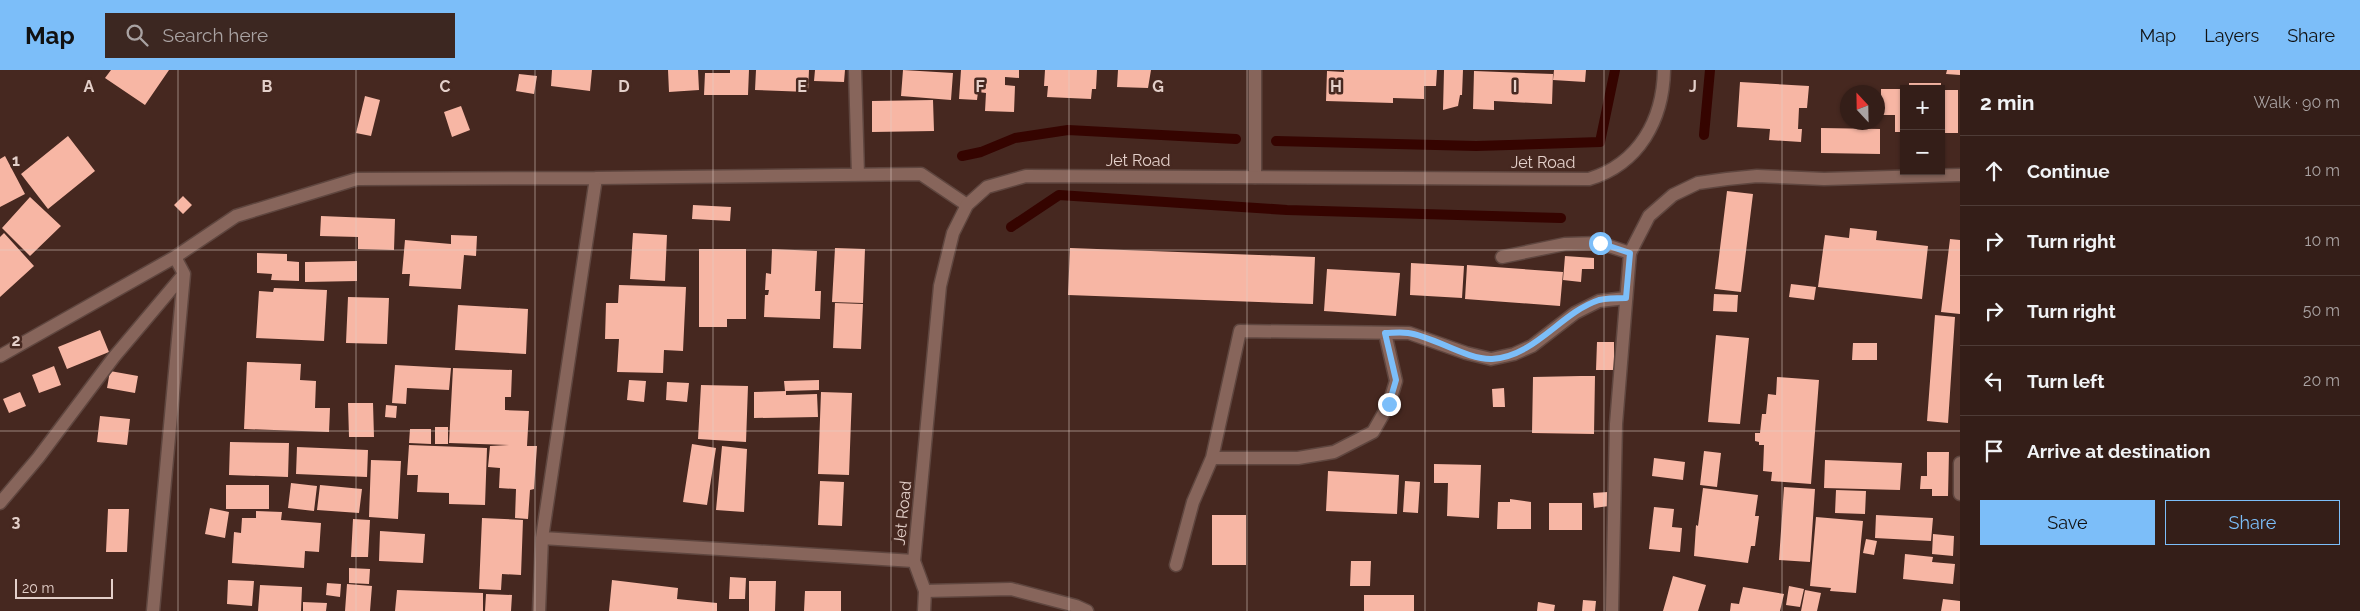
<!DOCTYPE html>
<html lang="en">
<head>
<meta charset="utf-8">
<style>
	:root { --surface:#341e18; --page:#3c2721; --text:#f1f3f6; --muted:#a9a2a2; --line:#4e3c37; --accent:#7cbef9 }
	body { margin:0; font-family:Raleway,sans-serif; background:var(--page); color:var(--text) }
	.controls { position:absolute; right:15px; top:15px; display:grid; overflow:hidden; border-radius:0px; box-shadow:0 1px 4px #0004 }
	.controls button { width:45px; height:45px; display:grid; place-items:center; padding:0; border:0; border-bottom:1px solid var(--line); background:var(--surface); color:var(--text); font:25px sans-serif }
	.compass { position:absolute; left:1840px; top:15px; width:45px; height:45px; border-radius:50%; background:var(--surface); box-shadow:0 1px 4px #0004; rotate:338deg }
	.scale { position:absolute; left:15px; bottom:12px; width:98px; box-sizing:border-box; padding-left:5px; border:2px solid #e4d0ca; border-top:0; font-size:14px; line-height:18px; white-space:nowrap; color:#e4d0ca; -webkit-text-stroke:4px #462820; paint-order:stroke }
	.stop { position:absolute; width:15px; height:15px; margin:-11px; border:4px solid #7cbef9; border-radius:50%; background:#fff }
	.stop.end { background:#7cbef9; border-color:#fff; box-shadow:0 1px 5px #0008 }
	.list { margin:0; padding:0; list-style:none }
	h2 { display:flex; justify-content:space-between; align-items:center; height:65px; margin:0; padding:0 20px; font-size:21px }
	h2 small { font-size:16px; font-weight:400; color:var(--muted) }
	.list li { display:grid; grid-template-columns:32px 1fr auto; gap:15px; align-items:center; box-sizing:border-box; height:70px; padding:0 20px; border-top:1px solid var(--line) }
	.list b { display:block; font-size:19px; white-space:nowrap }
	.list em { font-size:16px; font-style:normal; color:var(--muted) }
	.actions { display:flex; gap:10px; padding:15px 20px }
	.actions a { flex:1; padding:11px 0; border:1px solid var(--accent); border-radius:0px; text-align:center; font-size:18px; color:var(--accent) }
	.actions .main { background:var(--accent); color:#111 }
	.icon { flex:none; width:28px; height:28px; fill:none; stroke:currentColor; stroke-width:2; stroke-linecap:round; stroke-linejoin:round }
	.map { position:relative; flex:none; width:1960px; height:541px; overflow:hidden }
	header { display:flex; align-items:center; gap:30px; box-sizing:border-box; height:70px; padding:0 25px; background:var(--accent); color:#111 }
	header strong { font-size:24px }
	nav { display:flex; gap:28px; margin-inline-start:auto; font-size:18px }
	.search { width:350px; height:45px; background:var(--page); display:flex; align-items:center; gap:12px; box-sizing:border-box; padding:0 18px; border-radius:0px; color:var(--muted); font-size:19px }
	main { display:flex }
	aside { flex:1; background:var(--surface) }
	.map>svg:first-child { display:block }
</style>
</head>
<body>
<header>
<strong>Map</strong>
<div class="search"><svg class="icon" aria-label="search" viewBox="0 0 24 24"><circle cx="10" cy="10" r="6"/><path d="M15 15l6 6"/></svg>Search here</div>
<nav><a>Map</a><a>Layers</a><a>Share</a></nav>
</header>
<main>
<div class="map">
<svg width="1960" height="541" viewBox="0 0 1960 541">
	<rect width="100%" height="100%" fill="#462820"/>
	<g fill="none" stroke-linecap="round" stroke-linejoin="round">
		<path stroke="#350400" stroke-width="10" d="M1704,65L1710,0
			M1276,71L1476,76L1600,72L1615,0
			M962,86L981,82L1015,68L1068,60L1236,69
			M1011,157L1059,125L1287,140L1561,148"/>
	</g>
	<path fill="#f7b6a4" d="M111,0H169L145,35L105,8Z
		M552,0H592L590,21L551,16Z
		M668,0H698L699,20L669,22Z
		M730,0H749L748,25H704L705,3H730Z
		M756,0H809L808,22L755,20Z
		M815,0H845L844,12L814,11Z
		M903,0L953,3L951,30L901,26Z
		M961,0H1019V8L1005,7V15L1015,16L1014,42L985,41L986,23L978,22L977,30L959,29Z
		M1045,0H1097L1096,19H1092L1091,29L1047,27L1048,16H1044Z
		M1118,0H1151L1148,18L1117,17Z
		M1344,0H1437L1436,16H1424V29L1393,28V33L1326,31L1327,1L1344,2Z
		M1444,0H1463L1462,25H1460L1458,36L1443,40Z
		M1554,0H1586L1585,12L1553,10Z
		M1947,0H1960V5L1946,4Z
		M1474,1L1553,4L1552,34L1494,31V40L1473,39Z
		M519,4L537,6L534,24L516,21Z
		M1740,12L1809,16L1807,38H1799L1798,59H1802L1801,72L1769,70L1770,59L1737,57Z
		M1909,13H1941V19H1909Z
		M1881,19H1904V62H1895V45H1881Z
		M1941,20H1958V63H1941Z
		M365,26L380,30L371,66L356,63Z
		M933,30L934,61L872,62V31Z
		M461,36L470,60L452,67L444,42Z
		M1821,58L1880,59V84L1821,83Z
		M68,66L95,101L48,139L21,104Z
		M5,86L25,124L0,137V89Z
		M1727,121L1753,124L1741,222L1715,219Z
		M183,126L192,135L183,144L174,135Z
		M30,127L61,156L30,186L2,158Z
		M693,135L731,137L730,151L692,149Z
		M321,146L395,149L394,180L358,179V167L320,166Z
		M1850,158L1877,161L1876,170L1928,176L1922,229L1818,217L1825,165L1849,168Z
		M4,163L34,196L0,227V167Z
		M633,163L667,165L665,211L630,209Z
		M451,165L477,166L476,186L464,185L461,219L409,216L410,204H402L405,170L451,174Z
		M1950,169L1960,170V244L1941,242Z
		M835,178L865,179L863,233L832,232Z
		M1070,178L1315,187L1313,234L1068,225Z
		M699,179H746V249H727V257H699Z
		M772,179L817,181L815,221H821L820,249L764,247L765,225H768L769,220H765L766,203L771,204Z
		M257,183L287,184V191L299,192V211L271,210L272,204L257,203Z
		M1565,186L1594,188V199H1582L1581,212L1563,210Z
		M357,191V211L305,212V192Z
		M1411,193L1464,196L1462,228L1410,225Z
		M1467,195L1563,202L1560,236L1465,229Z
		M1327,199L1400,203L1396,246L1324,241Z
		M1791,214L1816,217L1814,230L1789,227Z
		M619,215L686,217L683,281L664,280L663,303L617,302L619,269H605L606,233H618Z
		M274,218L327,220L324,271L256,268L259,221L273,222Z
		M1714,224L1738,225L1737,242L1713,241Z
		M348,227L389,228L387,274L346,273Z
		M835,233L863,234L861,279L833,278Z
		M458,235L528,239L526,284L455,280Z
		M1935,245L1955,247L1948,353L1927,351Z
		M100,260L109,282L67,299L58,277Z
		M1716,265L1749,268L1740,354L1708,352Z
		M1597,272H1614V300H1596Z
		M1853,273H1877V290H1852Z
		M247,292L301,294L300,310L316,311L315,338H330L329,362L244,359Z
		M395,295L451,298L449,320L407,318L406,334L392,333Z
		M54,296L61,315L39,323L32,305Z
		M453,298L512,300L511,327H505V340L529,341L527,376H537L534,419L530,420L528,449L515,448L516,419L499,418L500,398L488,397L490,376L509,375L449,373Z
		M110,301L138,306L135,323L107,318Z
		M1581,306H1595L1594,364L1532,363L1533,307Z
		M1777,307L1819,310L1811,414L1771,411L1772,402L1763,401L1764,375H1759V372L1755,371V363H1760L1762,344H1766L1768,324L1776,325Z
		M629,310L646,311L644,332L627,330Z
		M819,310V320L785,321L784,311Z
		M667,312L689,313L687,332L666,330Z
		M701,315L748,316L746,372L698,369Z
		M1504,318L1505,337H1493L1492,319Z
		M786,321V325L817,324L818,347L754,348V322Z
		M20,322L26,336L9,343L3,329Z
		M821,322L852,323L849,405L818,404Z
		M348,333H373L374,367H349Z
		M386,335L397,336L396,348L385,347Z
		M100,346L130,349L127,375L97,372Z
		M435,357H448V374H435Z
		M410,359H431V374L409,373Z
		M230,372L289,373L288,407L229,405Z
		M692,374L716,378L707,435L683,432Z
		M409,375L487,378L485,435L449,434V423L417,422L418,405H407Z
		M722,376L747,379L744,442L716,440Z
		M297,377L368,380L367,407L296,404Z
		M1704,381L1721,383L1717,417L1700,415Z
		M1927,382H1949L1948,426H1932V419H1920L1921,406H1927Z
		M1654,388L1685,392L1683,410L1652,406Z
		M371,390L401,391L398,449L369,447Z
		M1825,390L1902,393L1900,420L1824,418Z
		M1434,394L1481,395L1479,448L1447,446L1448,413H1434Z
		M1328,401L1399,405L1397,444L1326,441Z
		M820,411L844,412L842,456L818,455Z
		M1405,411L1420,412L1418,443L1403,442Z
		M291,413L317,416L314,441L288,438Z
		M226,415H269V439H226Z
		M320,415L362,419L359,443L317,440Z
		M1784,417L1815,419L1810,492L1779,490Z
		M1703,418L1758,425L1755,446H1759L1755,476H1751L1748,493L1694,486L1696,455L1698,456Z
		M1836,420L1866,421L1865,444L1835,443Z
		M1608,422L1609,436L1594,438L1593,423Z
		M1510,429L1531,432V459H1497L1498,432H1510Z
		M1549,433H1582V460H1549Z
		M1654,437L1674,439L1672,457L1682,458L1680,482L1649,479Z
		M210,438L229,442L225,468L205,464Z
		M108,439H129L127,482H106Z
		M256,441L282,442L281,450L321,453L319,482L305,481L304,498L232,493L234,462L241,463L242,448H256Z
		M1212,445H1246V495H1212Z
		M1876,445L1933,448L1931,471L1875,468Z
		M1816,447L1863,451L1856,523L1830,521L1831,518L1810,516Z
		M482,448L523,450L521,505L502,504L501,520L479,519Z
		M353,449L370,450L368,487H351Z
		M380,461L425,464L423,493L379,491Z
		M1933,464L1954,466L1953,486L1932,484Z
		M1866,469L1877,471L1874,485L1863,483Z
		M1905,484L1933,487L1932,492L1955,494L1953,514L1903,509Z
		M1351,491H1371L1370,516H1350Z
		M349,498L370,499L369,514L349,513Z
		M1673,506L1706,515L1698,541H1663Z
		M730,507L746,508L745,529H729Z
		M228,510L254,511L252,536L227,534Z
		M612,510L678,518L677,529L717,533V541H609Z
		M749,511H776L775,541H749Z
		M327,513L341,514L340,527L326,525Z
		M347,514L372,516L370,541H345Z
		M260,515L302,517L301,541H258Z
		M1789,516L1804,519L1800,537L1786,535Z
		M1743,517L1784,524L1780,541H1730L1731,533L1739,534Z
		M397,520L483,523V541H395Z
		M1805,520L1821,523L1817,541H1801Z
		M805,521H841V541H804Z
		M486,524L512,525L511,541H485Z
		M1364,525H1414V541H1364Z
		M1943,529L1960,531V541H1941Z
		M1583,530L1596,531L1595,541H1582Z
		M303,532L327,533L326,541H303Z
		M1538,532L1555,535L1554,541H1537Z"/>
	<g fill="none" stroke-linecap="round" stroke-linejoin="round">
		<g stroke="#5f463f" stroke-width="15">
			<path id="service" d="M1502,187L1565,174L1600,173L1630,183
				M1212,388H1298L1334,382L1373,362L1389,334L1396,311L1385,263
				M1176,495L1193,432L1212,388L1240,261L1409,263L1466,283L1491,289L1514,284L1532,276L1575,243L1599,231L1626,228
				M925,521L1011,519L1076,536L1087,541"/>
		</g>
		<g stroke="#5f463f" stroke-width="15">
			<path id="minor" d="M855,0L858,105
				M1255,107V0
				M0,286L175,187L236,146L357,109L596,108L921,104L967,135
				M1960,393V424
				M0,433L38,388L114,287L184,204
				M542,468L914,491
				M153,541L184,204L175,187
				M539,541L542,468L596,108
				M1612,541L1616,354L1630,183L1649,146L1673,125L1698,113L1727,109L1757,106L1824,109L1960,105"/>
		</g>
		<g stroke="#5f463f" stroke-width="15">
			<path id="secondary" d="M924,541L925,521L914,491L940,216L953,163L967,135L987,117L1026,106L1589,109C1639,94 1663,50 1664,0"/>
		</g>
		<use href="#service" stroke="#87655b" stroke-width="12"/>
		<use href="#minor" stroke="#87655b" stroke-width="12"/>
		<use href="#secondary" stroke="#87655b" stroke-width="12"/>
	</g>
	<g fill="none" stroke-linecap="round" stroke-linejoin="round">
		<path stroke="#7cbef9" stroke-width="6" d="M1389,334L1396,310L1385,263C1392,263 1400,262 1408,263C1433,266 1467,290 1492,289C1536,286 1560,243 1599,230C1608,228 1617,228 1626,228L1630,183L1600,173"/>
	</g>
	<path fill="none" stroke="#e4d0ca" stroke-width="1" stroke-opacity="0.55" d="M178,0V541M356,0V541M535,0V541M713,0V541M891,0V541M1069,0V541M1247,0V541M1425,0V541M1604,0V541M1782,0V541M0,180H1960M0,361H1960"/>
	<g text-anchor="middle" stroke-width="5" stroke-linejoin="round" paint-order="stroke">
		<g font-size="16" fill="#e4d0ca" stroke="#462820">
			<text x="1138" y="96">Jet Road</text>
			<text x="1543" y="98">Jet Road</text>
			<text transform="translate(902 443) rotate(-84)" y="6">Jet Road</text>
		</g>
	</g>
	<g font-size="16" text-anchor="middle" font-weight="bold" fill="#e4d0ca" stroke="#462820" stroke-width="5" stroke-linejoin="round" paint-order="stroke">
		<text x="89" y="22">A</text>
		<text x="267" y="22">B</text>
		<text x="445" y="22">C</text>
		<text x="624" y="22">D</text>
		<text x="802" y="22">E</text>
		<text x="980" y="22">F</text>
		<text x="1158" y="22">G</text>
		<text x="1336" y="22">H</text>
		<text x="1515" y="22">I</text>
		<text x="1693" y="22">J</text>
		<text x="16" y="96">1</text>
		<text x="16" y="276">2</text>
		<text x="16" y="457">3</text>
	</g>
</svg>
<div class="controls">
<button>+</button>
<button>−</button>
</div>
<svg class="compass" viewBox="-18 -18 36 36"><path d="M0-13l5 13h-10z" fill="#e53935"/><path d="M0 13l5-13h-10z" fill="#a9a2a2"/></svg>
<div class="scale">20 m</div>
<div class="stop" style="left:1600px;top:173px"></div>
<div class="stop end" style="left:1389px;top:334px"></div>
</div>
<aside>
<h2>2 min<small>Walk · 90 m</small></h2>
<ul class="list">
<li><svg class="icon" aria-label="ahead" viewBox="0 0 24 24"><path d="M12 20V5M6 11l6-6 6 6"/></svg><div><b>Continue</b></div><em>10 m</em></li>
<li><svg class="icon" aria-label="right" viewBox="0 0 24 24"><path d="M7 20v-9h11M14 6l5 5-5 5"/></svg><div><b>Turn right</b></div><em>10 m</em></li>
<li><svg class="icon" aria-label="right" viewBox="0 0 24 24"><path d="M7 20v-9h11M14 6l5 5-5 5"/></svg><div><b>Turn right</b></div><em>50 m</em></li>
<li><svg class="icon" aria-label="left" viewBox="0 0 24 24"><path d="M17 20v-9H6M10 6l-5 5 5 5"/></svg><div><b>Turn left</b></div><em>20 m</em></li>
<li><svg class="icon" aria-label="arrive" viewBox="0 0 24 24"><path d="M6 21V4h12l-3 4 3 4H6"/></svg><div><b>Arrive at destination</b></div></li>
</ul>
<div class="actions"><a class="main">Save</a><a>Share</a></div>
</aside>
</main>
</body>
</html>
